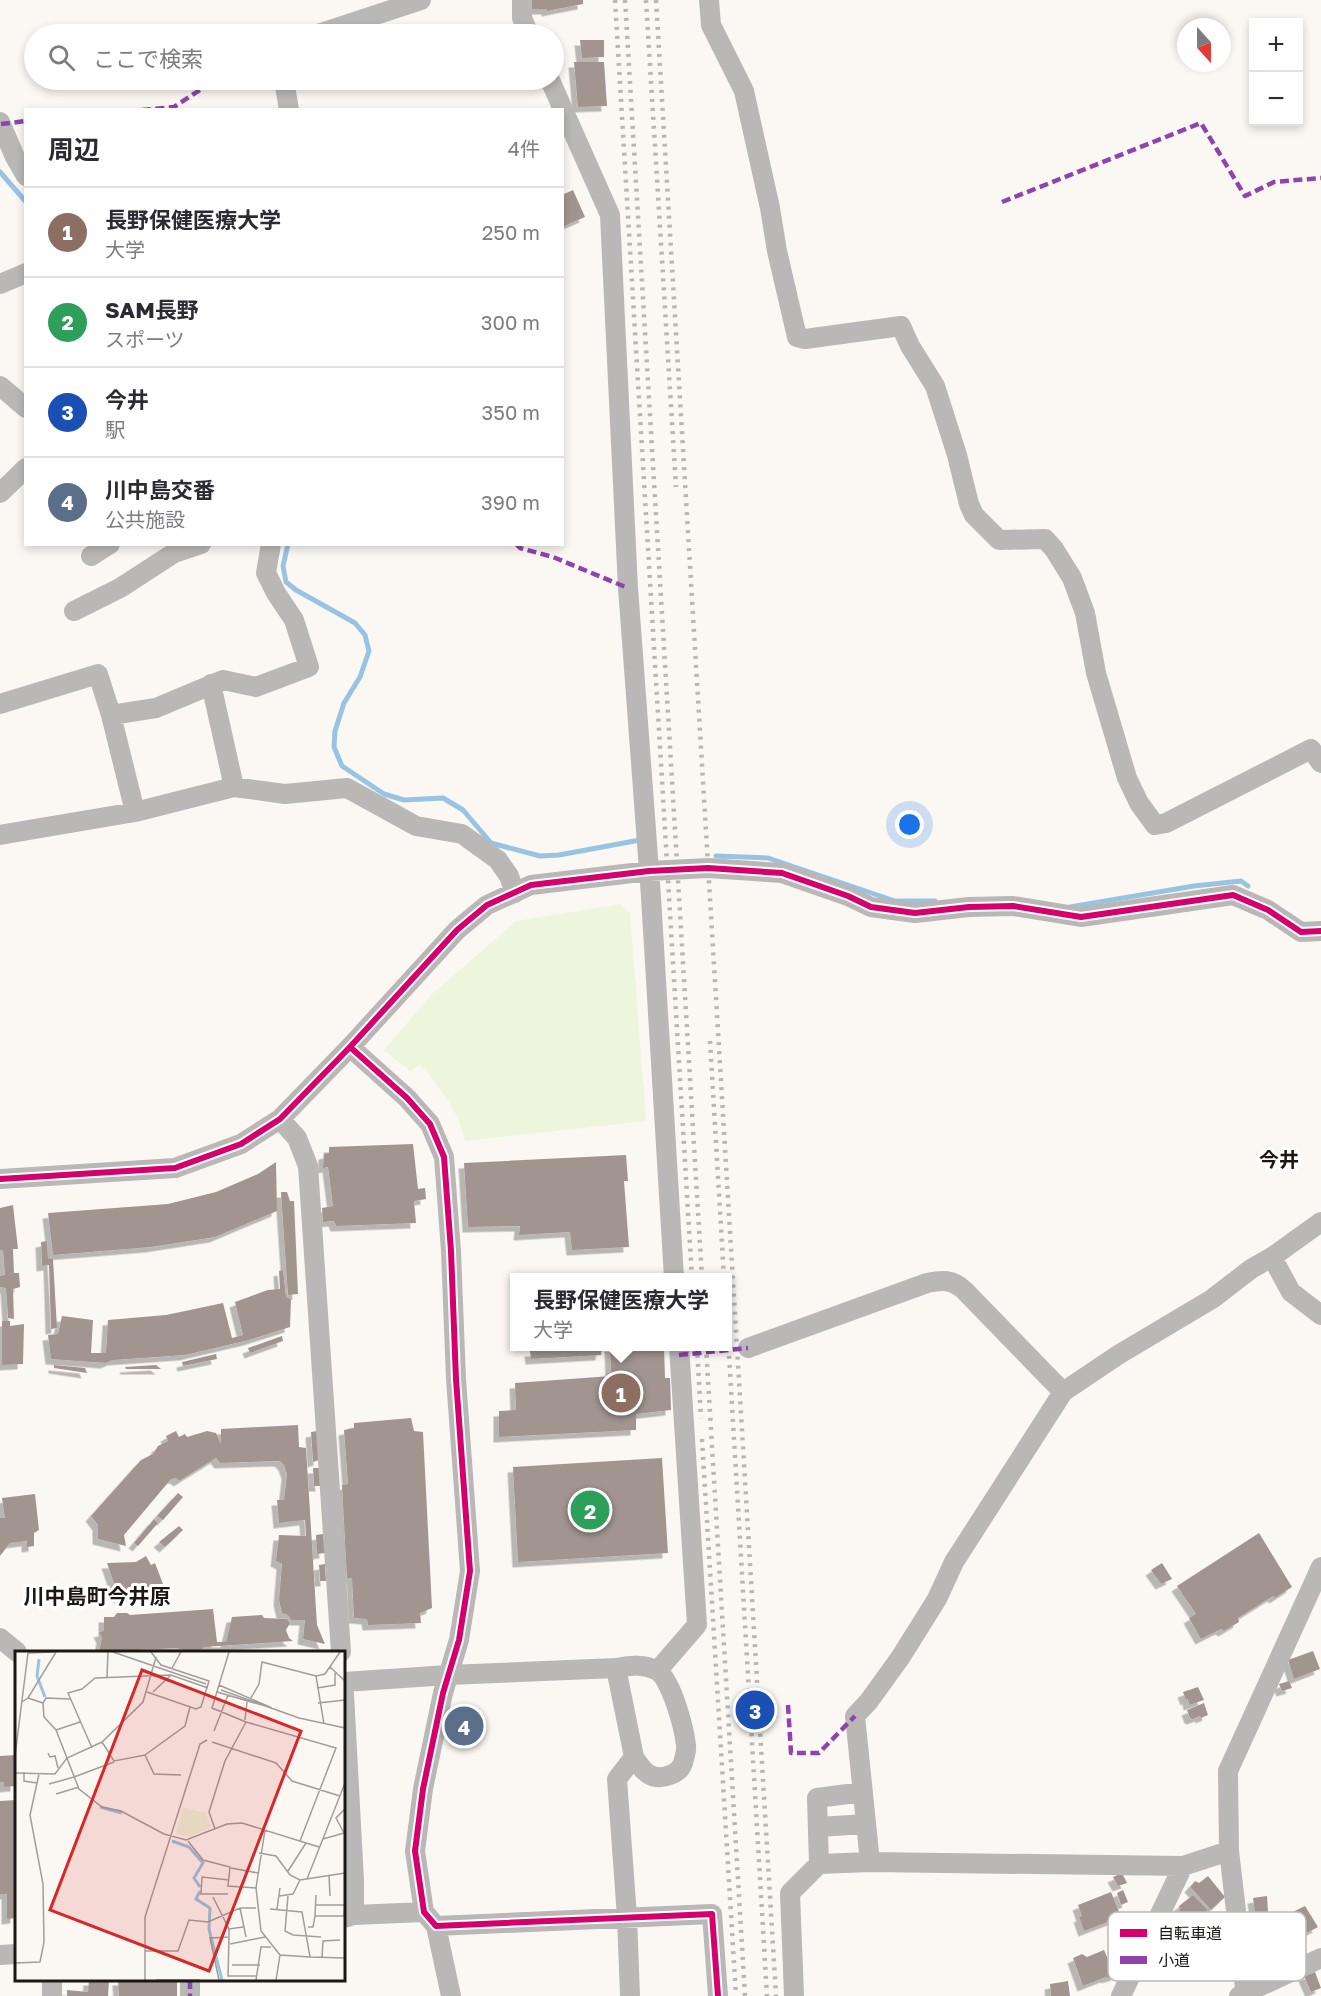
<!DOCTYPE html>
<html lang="ja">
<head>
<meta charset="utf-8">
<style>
	:root { --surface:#fff; --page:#f7f7f7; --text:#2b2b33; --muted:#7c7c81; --line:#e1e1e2; --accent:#7c3aed }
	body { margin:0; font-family:"Golos Text","Noto Sans JP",sans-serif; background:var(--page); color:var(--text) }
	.controls { position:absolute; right:18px; top:18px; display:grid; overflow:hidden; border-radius:0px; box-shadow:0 3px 9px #0003 }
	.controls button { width:54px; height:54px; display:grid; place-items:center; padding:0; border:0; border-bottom:2px solid var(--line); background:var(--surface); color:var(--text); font:30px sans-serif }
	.compass { position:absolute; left:1177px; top:18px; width:54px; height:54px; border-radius:50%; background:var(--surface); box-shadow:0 3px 9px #0003; rotate:159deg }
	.you { position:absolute; left:910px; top:825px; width:21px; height:21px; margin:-15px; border:4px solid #fff; border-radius:50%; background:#1a73e8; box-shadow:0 0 0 9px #1a73e833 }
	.badge { display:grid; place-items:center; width:39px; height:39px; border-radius:50%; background:var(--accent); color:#fff; font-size:20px; font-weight:700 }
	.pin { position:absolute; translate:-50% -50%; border:3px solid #fff; box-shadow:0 2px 6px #0006 }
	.popup { position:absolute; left:510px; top:1273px; width:222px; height:78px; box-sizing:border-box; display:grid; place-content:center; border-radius:0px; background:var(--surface); filter:drop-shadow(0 2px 4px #0005); font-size:20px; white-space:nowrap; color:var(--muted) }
	.popup b { font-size:22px; color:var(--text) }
	.popup::after { content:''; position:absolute; left:50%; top:100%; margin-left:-12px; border:12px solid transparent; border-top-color:var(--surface) }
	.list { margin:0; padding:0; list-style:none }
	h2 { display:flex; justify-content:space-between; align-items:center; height:78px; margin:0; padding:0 24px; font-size:26px }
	h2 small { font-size:20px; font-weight:400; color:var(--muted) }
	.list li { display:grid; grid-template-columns:39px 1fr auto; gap:18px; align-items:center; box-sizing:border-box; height:90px; padding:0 24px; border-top:2px solid var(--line) }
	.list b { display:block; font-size:22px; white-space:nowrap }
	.list p { margin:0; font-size:20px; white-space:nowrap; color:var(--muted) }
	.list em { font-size:20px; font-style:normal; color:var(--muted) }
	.icon { flex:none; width:33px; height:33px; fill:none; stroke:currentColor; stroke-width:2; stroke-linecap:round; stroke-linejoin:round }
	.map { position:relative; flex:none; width:1321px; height:1996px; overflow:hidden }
	.search { position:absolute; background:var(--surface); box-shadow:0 3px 9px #0003; left:24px; top:24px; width:540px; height:66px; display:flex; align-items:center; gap:15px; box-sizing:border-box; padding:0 21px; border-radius:33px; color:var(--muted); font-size:22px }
	.panel { position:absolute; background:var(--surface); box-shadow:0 3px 9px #0003; left:24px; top:108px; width:540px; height:438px; border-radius:0px }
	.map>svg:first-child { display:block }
</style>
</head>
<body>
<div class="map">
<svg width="1321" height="1996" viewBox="0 0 1321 1996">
	<defs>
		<filter id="shadow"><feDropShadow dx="-5.5" dy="5.5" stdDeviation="0" flood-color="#0004"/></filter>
	</defs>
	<rect width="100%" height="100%" fill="#fbf8f4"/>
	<path fill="#edf5dc" d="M621,904L630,913L646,1121L465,1141C459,1112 440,1086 420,1065L410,1071L384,1050L431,995L516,921Z"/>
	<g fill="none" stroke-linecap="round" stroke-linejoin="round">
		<path stroke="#99c4e1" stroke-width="5" d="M0,172L26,202
			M288,544L283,566L286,582L296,590L355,623L365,635L369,651L360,677L344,703L335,731L334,747L342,766L384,794L404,800L443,798L463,810L491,843L540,856L559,855L640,840
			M716,856L768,858L895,901H935
			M1070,907L1194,886L1241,881L1248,886"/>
	</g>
	<path fill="#a2958f" filter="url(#shadow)" d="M532,0H583V4L547,11V9H530Z
		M580,40H604V57L582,58Z
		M574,62H604L607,106L578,107Z
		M573,190L585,217L562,227V195Z
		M413,1144L418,1189L425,1188L426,1199L414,1201L416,1223L336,1226L334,1221L323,1222L322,1208L333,1206L328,1167L323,1168L324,1154L329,1153V1147Z
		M626,1155L628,1181H624L629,1247L572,1250L570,1232L519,1235L520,1226L468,1227L464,1163Z
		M276,1162L277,1211L215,1237L151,1247L53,1255L48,1213L168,1204L216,1192L258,1174Z
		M281,1192H287L290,1201H294L298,1294L288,1295Z
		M13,1205L18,1249H13L14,1273H19L20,1287L13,1289L14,1319L8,1318L6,1288L0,1287V1276L5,1275L3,1250H0V1208Z
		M47,1241L48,1259H53L57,1328L51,1329L49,1265L42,1266L41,1242Z
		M283,1270L286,1297L291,1299L290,1327L249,1340L185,1355L113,1360L106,1363L51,1359L48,1335L58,1334L62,1316L93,1320L91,1353H106L108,1320L166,1315L223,1303L232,1338L243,1335L235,1302L268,1290L280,1289L279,1271Z
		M2,1321H10V1326L24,1324L23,1364L2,1365Z
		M282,1336L283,1341L250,1353L248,1348Z
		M602,1346L601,1355L531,1359L530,1351Z
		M610,1346H664L665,1378H670L671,1410L636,1414V1430L499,1437V1411L516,1410L515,1383L611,1376Z
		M216,1354L217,1359L183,1366L182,1362Z
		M54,1365L85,1368L87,1373L54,1368Z
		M156,1365L161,1369H126L125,1367Z
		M411,1418L414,1431L423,1432L432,1608L420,1613L421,1623L368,1625L367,1619L354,1618L352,1578H347L342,1485L348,1484L344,1430L354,1428V1423Z
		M298,1425L299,1447L306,1448L317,1625L325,1644L303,1639L305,1620H291L288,1615L282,1613L279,1600L282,1564L276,1561L279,1535L306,1536L305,1520L279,1523L277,1500H284L287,1474L284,1465L280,1461L220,1463L216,1458L179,1481L176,1478L171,1479L124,1535L126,1546L98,1539V1525L91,1516L141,1460L153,1454L158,1446L168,1441L166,1436L176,1431L179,1437L185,1434L187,1437L207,1431L216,1433L221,1444V1429Z
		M317,1431L319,1460L313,1462L311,1432Z
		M662,1458L668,1553L518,1562L513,1467Z
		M313,1468H319L321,1486H314Z
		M178,1493L183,1497L163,1520L157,1516Z
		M35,1494L39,1530L34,1533V1546L27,1547V1541L10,1543L0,1556V1518H5L2,1498Z
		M154,1519L158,1523L138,1546L134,1543Z
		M179,1526L183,1530L165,1547L159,1542Z
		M1259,1533L1292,1587L1275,1598L1273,1596L1238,1618L1239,1622L1224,1631L1221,1629L1201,1639L1189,1618L1196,1614L1177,1586Z
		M323,1534L325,1553L317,1554L316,1535Z
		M146,1556L151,1565L155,1563L163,1584L131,1597L129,1594L119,1598L107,1563L136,1562Z
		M1162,1563L1172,1579L1161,1584L1151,1570Z
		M325,1564L326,1581H320L319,1565Z
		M213,1609L217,1642H226L232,1617L262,1615L264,1618L287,1619L290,1623L286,1630L289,1638L293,1641L204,1647L200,1652H192L176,1648L99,1652L102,1638L99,1632L104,1631V1617H114L117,1613H127L130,1615Z
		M1313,1651L1320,1669L1294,1679L1288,1660Z
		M1289,1681L1292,1688L1282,1691L1279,1684Z
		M1198,1687L1204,1700L1189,1705L1188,1699L1186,1700L1183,1692Z
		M1204,1703L1208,1715L1201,1718L1200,1716L1193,1719L1190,1718L1187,1710Z
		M474,1711L476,1737L457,1739L456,1712Z
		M16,1755V1786L4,1787V1782H0V1756Z
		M16,1800V1918L7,1919V1894H0V1801Z
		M1122,1873L1127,1883L1118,1886L1113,1877Z
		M1208,1876L1225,1897L1211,1910L1190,1887L1195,1881L1199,1883Z
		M1123,1890L1128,1902L1121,1905L1117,1893Z
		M1111,1892L1119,1912L1115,1913L1118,1918L1084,1931L1079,1917L1082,1916L1078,1905Z
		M1193,1895L1208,1910L1174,1938L1165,1928L1174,1920L1172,1916L1180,1910L1179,1906Z
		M1267,1896L1268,1912L1255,1913L1253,1898Z
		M1305,1906L1318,1927L1274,1951L1271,1945H1268L1264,1935L1275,1927L1272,1922Z
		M1134,1921L1140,1937L1126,1942L1123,1936L1116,1939L1113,1930Z
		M1163,1946L1181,1950L1177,1966L1151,1959L1157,1947Z
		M1104,1950L1109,1962L1112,1961L1117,1975L1107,1978L1106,1977L1083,1986L1073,1958L1082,1954L1087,1957Z
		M1315,1972L1321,1988L1311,1992L1304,1976Z
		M89,1980H109L108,1996H67V1990L88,1992Z
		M118,1980H177V1996H119Z
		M1068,1981L1070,1996H1051L1050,1984Z"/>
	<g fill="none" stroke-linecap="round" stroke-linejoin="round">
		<path stroke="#bab7b7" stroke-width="20" d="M522,0V18L529,34
			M709,0L711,25L744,91L770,208L777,251L797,337L805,339L901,326L910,346L935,386L957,455L969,504L974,515L999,540L1045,539L1054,549L1072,578L1085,613L1096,673L1127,778L1139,803L1155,825L1166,823L1311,749L1321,763
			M318,34L421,0
			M284,80L289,110
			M550,80L610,215L628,588L651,897L674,1278
			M0,122L15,157L26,176
			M0,284L26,273
			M0,386L26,408
			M0,493L26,468
			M91,556L110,544
			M74,611L120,588L174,553L201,544
			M211,684L234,787
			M0,704L98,674L111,715L135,812L234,787L285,794L347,788L416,826L462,834L498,860L509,876L515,893
			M111,715L156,708L223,680L256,687L309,667L294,620L276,593L266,573L271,544
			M0,835L135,812
			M350,1047L407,1098L430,1124L444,1157L451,1251L456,1379L470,1571L459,1640L443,1693L423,1789L415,1851L424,1912L436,1926L712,1914L718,1996
			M280,1119L297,1138L308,1166L341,1652
			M0,1179L175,1168L241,1144L280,1119L350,1047L457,930L487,905L531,885L649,871L708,868L782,873L848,896L871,907L915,913L969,907L1013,906L1081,917L1233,895L1268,910L1301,932L1321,931
			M1272,1257L1321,1222
			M748,1348L927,1283C942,1280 952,1279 964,1290L1063,1392L1118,1355L1212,1299L1251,1269L1272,1257L1291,1292L1321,1315
			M0,1638L17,1652
			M658,1670L697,1625L679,1346
			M344,1682L448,1675L616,1668C630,1666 642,1663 656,1670C671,1677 684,1728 686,1745C687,1751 684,1758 683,1763C681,1769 676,1773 670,1775C652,1782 643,1772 634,1757L616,1668
			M344,1694L354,1881V1915
			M818,1827L866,1824
			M870,1862L855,1716L869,1701L900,1658L937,1599L954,1562L1063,1392
			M819,1864L817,1798L863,1792
			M344,1918L354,1915L424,1912
			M436,1926L451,1996
			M0,1955L16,1954
			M52,1980V1996
			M190,1980V1996
			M630,1996L627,1917L617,1779L634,1757
			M794,1996L790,1893L819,1864L870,1862L1183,1866L1229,1851
			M1121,1996L1183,1866
			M1239,1996L1321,1958
			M1246,1996L1229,1851L1228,1771L1321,1567"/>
		<path stroke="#b9b7b4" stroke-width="4.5" stroke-dasharray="3 6" stroke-linecap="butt" d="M615,0L692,1278
			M625,0L702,1278
			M646,0L676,487
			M656,0L776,1996
			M710,1041L724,1278
			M728,1338L767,1996
			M697,1346L701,1418
			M706,1346L745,1996
			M702,1439L736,1996"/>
		<path stroke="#8e44ad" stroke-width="4.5" stroke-dasharray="9 4.5" stroke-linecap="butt" d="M142,110L174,107L215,80
			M1,124L26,121
			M1002,202L1201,123L1245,196L1274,182L1321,178
			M516,544L520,548L553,557L628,588
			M679,1355L748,1348
			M788,1705L791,1753H819L855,1716
			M190,1980V1996"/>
		<g stroke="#fff" stroke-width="10">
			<path id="cycleway" d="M350,1047L407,1098L430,1124L444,1157L451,1251L456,1379L470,1571L459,1640L443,1693L423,1789L415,1851L424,1912L436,1926L712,1914L718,1996
				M0,1179L175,1168L241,1144L280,1119L350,1047L457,930L487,905L531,885L649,871L708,868L782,873L848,896L871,907L915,913L969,907L1013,906L1081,917L1233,895L1268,910L1301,932L1321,931"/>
		</g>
		<use href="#cycleway" stroke="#d6006c" stroke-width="6"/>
	</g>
	<g text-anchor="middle" stroke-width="6" stroke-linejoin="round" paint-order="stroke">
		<g font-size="20" font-weight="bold" fill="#1b1713" stroke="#fff">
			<text x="1279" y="1167">今井</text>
		</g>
		<g font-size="21" font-weight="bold" fill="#1b1713" stroke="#fff">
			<text x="97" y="1604">川中島町今井原</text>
		</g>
	</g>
	<g transform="translate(15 1651)">
		<rect width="330" height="330" fill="#fbf8f4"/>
		<path d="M168,156L191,162L196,176L174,186L161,183Z" fill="#edf5dc"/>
		<path fill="none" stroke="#99c4e1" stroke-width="3" d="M24,8L22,25L30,46M85,156L107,162M157,190L174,196L188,212L179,227L185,236M185,240L181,248L195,257L194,278L207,329"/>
		<path fill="none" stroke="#a19e9a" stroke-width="1.5" d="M98,1L191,33M315,16L330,30M157,17L166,1M92,26L93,1M204,34L257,57M302,37L320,34V22M206,39L284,67L330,77M132,41L181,58L186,56L194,30L146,14L136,1M138,41L156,24L193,37M202,41L257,57M13,47L28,52L31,47L55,48M236,47L244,33L247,11L301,25M7,51L13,47L41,1M28,52L29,66L41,79L64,138L87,156L106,160L149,183L171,189L212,173L227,172L304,196M303,52L330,49M230,69L232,51M231,71L321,97L285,190M309,73L301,25L310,23L325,1M41,79L65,71M199,80L213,44M87,91L99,110L130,104L139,123L166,124M197,91L261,112L277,130L325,145M77,97L53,42L67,38L80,27L156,24M33,102L35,106L40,105L43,117M130,104L170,75L175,56M0,105L13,2L39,1M9,121V130L22,132M0,122L40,123L52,107L87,91L128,51L141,6M59,126L99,111M34,133L59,126M41,143L64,136M200,178L194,161L210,110L231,71L197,57L214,1M250,179L241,237L246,280L265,304L295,306M329,182L321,167L330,158M308,188L329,182M173,190L188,209L215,216L213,235L241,237M244,202L261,205L275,224L285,229L330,222M216,217L243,222M273,220L291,192M314,225L315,245M292,228L330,132M213,243H186L187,226L214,229M264,245L278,243L285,229M273,245L270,280L278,284L306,286M198,246L214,278L228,276M300,254H330M225,257L231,286M255,258L287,261L295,306L330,307M262,258L265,237M300,265L301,244M293,276H298L300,265H329L330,253M214,286L213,325H242M215,293L250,286M130,300H163L174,269L193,271L225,257H241M307,306L308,290L325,289M0,312L25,311L29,291L28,233L15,164L24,123M217,314H245M130,329V266L185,93L192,89M141,329H185M204,329L195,287L214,286V278M241,329L246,296H256M261,329L265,304"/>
		<path fill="#d62828" fill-opacity="0.15" stroke="#d62828" stroke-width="3" d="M127,19L286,80L194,320L35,259Z"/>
		<rect width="330" height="330" fill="none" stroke="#1b1713" stroke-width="3"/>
	</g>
	<rect x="1108" y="1912" width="198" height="69" rx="9" fill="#fff" stroke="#bbb9b8" stroke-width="1.5"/>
	<rect x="1120" y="1929" width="27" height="8" fill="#d6006c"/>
	<rect x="1120" y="1956" width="27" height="8" fill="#8e44ad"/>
	<g font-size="16" fill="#1b1713">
		<text x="1158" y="1939">自転車道</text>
		<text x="1158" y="1966">小道</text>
	</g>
</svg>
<div class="controls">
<button>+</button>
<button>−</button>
</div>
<svg class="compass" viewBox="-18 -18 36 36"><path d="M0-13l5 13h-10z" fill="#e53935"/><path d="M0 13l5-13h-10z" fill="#7c7c81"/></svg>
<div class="you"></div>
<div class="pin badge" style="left:621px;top:1393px;background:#8d6e63">1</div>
<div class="popup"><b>長野保健医療大学</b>大学</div>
<div class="pin badge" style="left:590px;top:1510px;background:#2e9e5b">2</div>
<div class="pin badge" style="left:755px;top:1710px;background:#1a4fb4">3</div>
<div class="pin badge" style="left:464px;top:1726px;background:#5c6f8a">4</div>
<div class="search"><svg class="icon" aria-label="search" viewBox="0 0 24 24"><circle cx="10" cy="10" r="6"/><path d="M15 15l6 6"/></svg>ここで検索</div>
<section class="panel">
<h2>周辺<small>4件</small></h2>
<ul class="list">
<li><span class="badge" style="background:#8d6e63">1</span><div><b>長野保健医療大学</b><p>大学</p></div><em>250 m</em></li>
<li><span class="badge" style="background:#2e9e5b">2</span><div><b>SAM長野</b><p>スポーツ</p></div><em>300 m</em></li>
<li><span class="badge" style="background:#1a4fb4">3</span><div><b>今井</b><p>駅</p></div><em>350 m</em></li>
<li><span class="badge" style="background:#5c6f8a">4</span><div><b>川中島交番</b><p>公共施設</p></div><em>390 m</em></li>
</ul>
</section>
</div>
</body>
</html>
